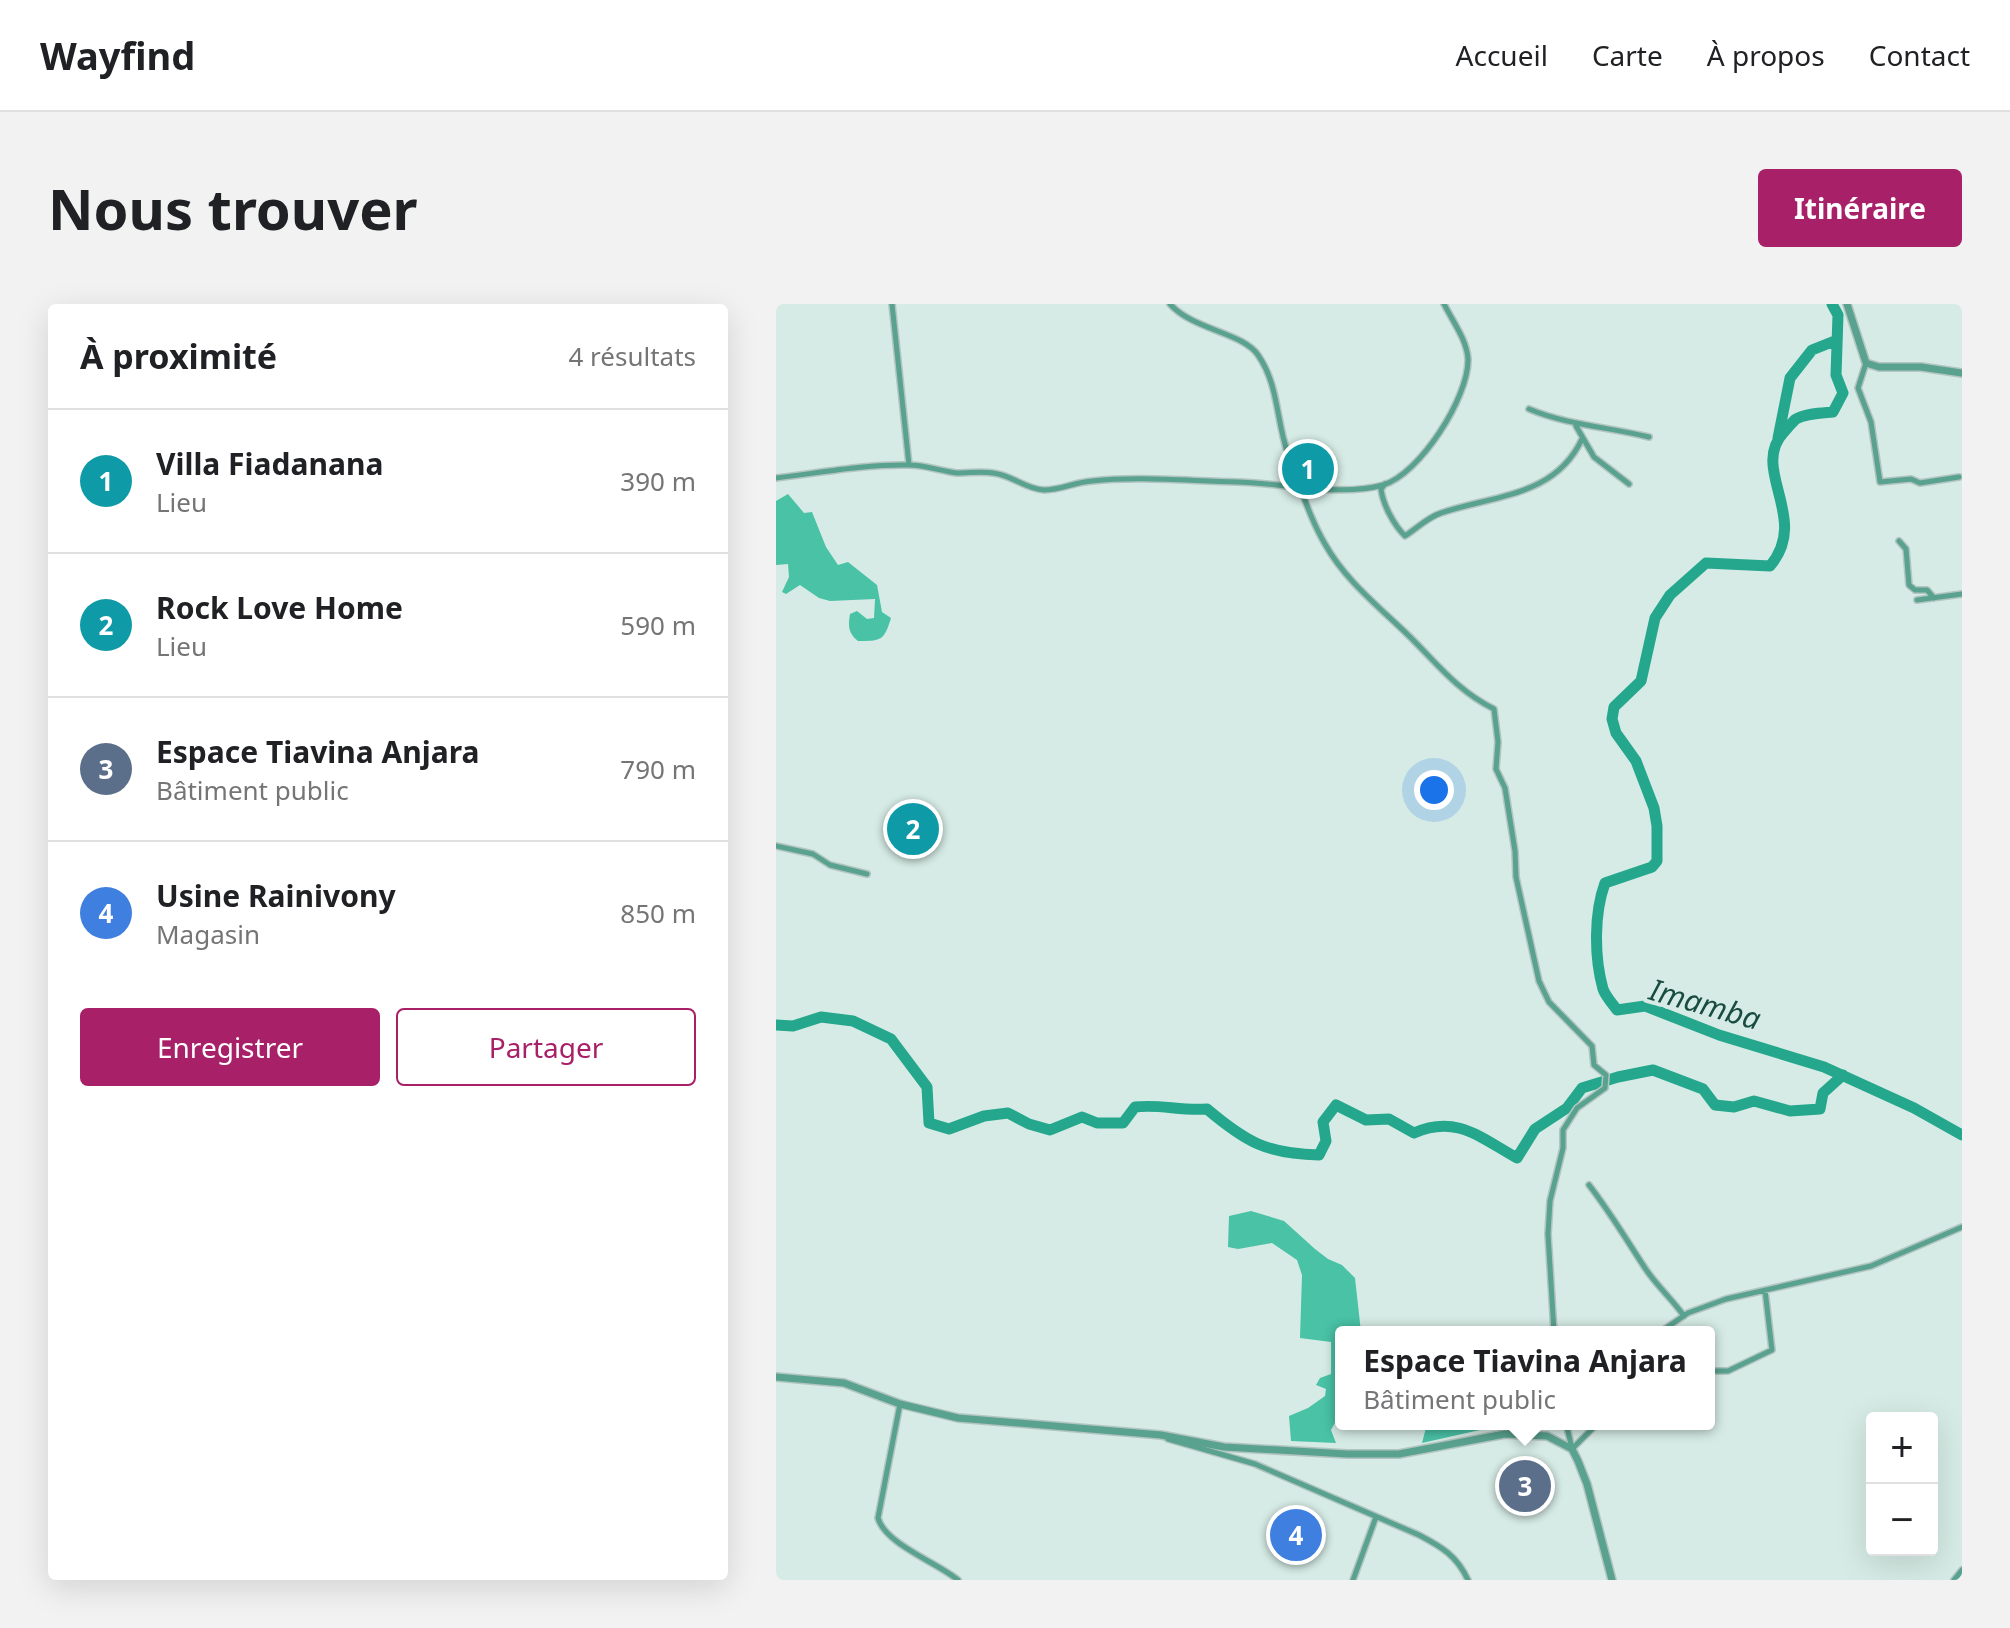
<!DOCTYPE html>
<html lang="fr">
<head>
<meta charset="utf-8">
<style>
	:root { --surface:#fff; --page:#f2f2f2; --text:#202124; --muted:#757577; --line:#e0e0e0; --accent:#a82067 }
	body { margin:0; font-family:"Noto Sans",sans-serif; background:var(--page); color:var(--text) }
	.controls { position:absolute; right:24px; bottom:24px; display:grid; overflow:hidden; border-radius:8px; box-shadow:0 8px 32px #0002 }
	.controls button { width:72px; height:72px; display:grid; place-items:center; padding:0; border:0; border-bottom:2px solid var(--line); background:var(--surface); color:var(--text); font:40px sans-serif }
	.you { position:absolute; left:658px; top:486px; width:28px; height:28px; margin:-20px; border:6px solid #fff; border-radius:50%; background:#1a73e8; box-shadow:0 0 0 12px #1a73e833 }
	.badge { display:grid; place-items:center; width:52px; height:52px; border-radius:50%; background:var(--accent); color:#fff; font-size:26px; font-weight:700 }
	.pin { position:absolute; translate:-50% -50%; border:4px solid #fff; box-shadow:0 2px 8px #0006 }
	.popup { position:absolute; left:559px; top:1022px; width:380px; height:104px; box-sizing:border-box; display:grid; place-content:center; border-radius:8px; background:var(--surface); filter:drop-shadow(0 2px 6px #0005); font-size:26px; white-space:nowrap; color:var(--muted) }
	.popup b { font-size:30px; color:var(--text) }
	.popup::after { content:''; position:absolute; left:50%; top:100%; margin-left:-16px; border:16px solid transparent; border-top-color:var(--surface) }
	.list { margin:0; padding:0; list-style:none }
	h2 { display:flex; justify-content:space-between; align-items:center; height:104px; margin:0; padding:0 32px; font-size:34px }
	h2 small { font-size:26px; font-weight:400; color:var(--muted) }
	.list li { display:grid; grid-template-columns:52px 1fr auto; gap:24px; align-items:center; box-sizing:border-box; height:144px; padding:0 32px; border-top:2px solid var(--line) }
	.list b { display:block; font-size:30px; white-space:nowrap }
	.list p { margin:0; font-size:26px; white-space:nowrap; color:var(--muted) }
	.list em { font-size:26px; font-style:normal; color:var(--muted) }
	.actions { display:flex; gap:16px; padding:24px 32px }
	.actions a { flex:1; padding:18px 0; border:2px solid var(--accent); border-radius:8px; text-align:center; font-size:28px; color:var(--accent) }
	.actions .main { background:var(--accent); color:#fff }
	.map { position:relative; flex:none; width:1186px; height:1276px; overflow:hidden; border-radius:8px }
	header { display:flex; align-items:center; gap:48px; box-sizing:border-box; height:112px; padding:0 40px; background:var(--surface); border-bottom:2px solid var(--line) }
	header strong { font-size:38px }
	nav { display:flex; gap:44px; margin-inline-start:auto; font-size:28px }
	.intro { display:flex; align-items:center; justify-content:space-between; box-sizing:border-box; height:192px; padding:0 48px }
	h1 { margin:0; font-size:56px }
	.button { padding:20px 36px; border-radius:8px; background:var(--accent); color:#fff; font-size:28px; font-weight:700 }
	main { display:flex; gap:48px; padding:0 48px }
	aside { flex:1; background:var(--surface); border-radius:8px; box-shadow:0 8px 32px #0002 }
	.map>svg:first-child { display:block }
</style>
</head>
<body>
<header>
<strong>Wayfind</strong>
<nav><a>Accueil</a><a>Carte</a><a>À propos</a><a>Contact</a></nav>
</header>
<div class="intro"><h1>Nous trouver</h1><a class="button">Itinéraire</a></div>
<main>
<aside>
<h2>À proximité<small>4 résultats</small></h2>
<ul class="list">
<li><span class="badge" style="background:#0f9aa8">1</span><div><b>Villa Fiadanana</b><p>Lieu</p></div><em>390 m</em></li>
<li><span class="badge" style="background:#0f9aa8">2</span><div><b>Rock Love Home</b><p>Lieu</p></div><em>590 m</em></li>
<li><span class="badge" style="background:#5c6f8a">3</span><div><b>Espace Tiavina Anjara</b><p>Bâtiment public</p></div><em>790 m</em></li>
<li><span class="badge" style="background:#3f7fe0">4</span><div><b>Usine Rainivony</b><p>Magasin</p></div><em>850 m</em></li>
</ul>
<div class="actions"><a class="main">Enregistrer</a><a>Partager</a></div>
</aside>
<div class="map">
<svg width="1186" height="1276" viewBox="0 0 1186 1276">
	<rect width="100%" height="100%" fill="#d6ebe5"/>
	<path fill="#49c2a6" d="M12,190L28,209L36,208L50,243L62,261L72,258L101,281L106,308L115,314C108,337 105,337 82,337C72,329 72,321 74,310L81,307L91,315L98,314L99,295L54,297L43,294L24,281L10,290L6,288L13,273L12,260L0,261V197Z
		M475,907L508,917L539,945L552,955L566,961L579,974L585,1028H565V1108L555,1126L560,1139L515,1137L513,1112L532,1104L549,1092L550,1085L540,1081L544,1074L555,1070V1038L524,1034L526,971L521,956L496,939L462,945L452,943L453,912Z
		M651,1120H725L726,1121L646,1139Z"/>
	<g fill="none" stroke-linecap="round" stroke-linejoin="round">
		<path stroke="#24a78c" stroke-width="11" d="M1056,0L1062,11L1060,71L1067,89L1057,108C1046,109 1031,109 1020,115C1016,118 1012,124 1008,128C973,165 1035,214 994,262L930,259L894,291L879,314L865,377L838,403L836,415L840,429L860,457L878,504L881,522V557L876,563L829,579C818,609 818,653 827,685C830,693 836,699 841,706L869,702L943,731L1048,763L1138,804L1186,831
			M1002,134L1014,74L1036,46L1061,36
			M0,721L17,722L45,713L77,717L115,735L151,783L153,819L173,825L208,812L232,809L253,820L274,826L306,813L321,819H347L359,803C384,800 404,807 431,805C470,838 491,850 543,851L550,837L547,818L560,801L590,816L613,815L638,829C680,810 705,834 741,854L759,825L791,804L806,784L842,773L877,766L927,785L939,801L958,803L978,797L1014,807L1044,805L1047,789L1067,771"/>
		<g stroke="#b3c5c0" stroke-width="8">
			<path id="minor" d="M116,0L133,161
				M394,0C417,26 466,28 482,51C503,81 500,117 512,150C524,180 532,211 549,240C569,276 602,302 631,330C661,359 680,386 718,405L722,438L720,465L729,484L739,547L740,573L763,677L773,698L816,742L818,761L830,771L829,784L801,804L787,826V844L774,897L772,930L778,1028
				M1090,59L1082,84L1095,118L1104,178L1135,175L1144,179L1183,173
				M753,105C791,121 832,123 873,133
				M800,122L818,153L853,180
				M0,174C43,169 89,160 133,161C149,161 165,167 181,169C193,169 206,167 217,169C236,171 249,185 268,186C285,186 299,178 316,177C363,172 413,177 461,178C506,179 564,193 607,181C644,170 693,93 692,55C691,36 676,16 668,0
				M609,180L605,185C607,201 618,221 629,232C640,225 652,213 665,209C718,191 779,193 806,135
				M1123,237L1130,245L1133,281L1139,286H1151L1158,294
				M1141,296L1186,290
				M0,542L37,550L54,561L91,570
				M813,881C834,908 850,935 869,964C880,981 896,995 908,1012
				M884,1028L912,1009L950,995L1095,962L1186,923
				M933,1067H952L996,1046L989,986
				M124,1100L102,1214C109,1240 162,1259 182,1276
				M790,1120L796,1144
				M730,1130L746,1120
				M392,1135L479,1160L643,1231C666,1243 681,1252 692,1276
				M796,1145L821,1120
				M577,1276L600,1213
				M1178,1276L1186,1266"/>
		</g>
		<g stroke="#b3c5c0" stroke-width="10">
			<path id="tertiary" d="M1071,0L1090,59L1103,63H1145L1186,69
				M0,1073L68,1079L124,1100L182,1114L385,1131L448,1143L571,1150H623L729,1130L771,1132L796,1145L802,1157L811,1180L836,1276"/>
		</g>
		<use href="#minor" stroke="#59a28f" stroke-width="5"/>
		<use href="#tertiary" stroke="#59a28f" stroke-width="7"/>
	</g>
	<g text-anchor="middle" stroke-width="8" stroke-linejoin="round" paint-order="stroke">
		<g font-size="30" font-style="italic" fill="#194c41" stroke="#d6ebe5">
			<text transform="translate(929 701) rotate(16)" y="10">Imamba</text>
		</g>
	</g>
</svg>
<div class="controls">
<button>+</button>
<button>−</button>
</div>
<div class="you"></div>
<div class="pin badge" style="left:532px;top:165px;background:#0f9aa8">1</div>
<div class="pin badge" style="left:137px;top:525px;background:#0f9aa8">2</div>
<div class="pin badge" style="left:749px;top:1182px;background:#5c6f8a">3</div>
<div class="popup"><b>Espace Tiavina Anjara</b>Bâtiment public</div>
<div class="pin badge" style="left:520px;top:1231px;background:#3f7fe0">4</div>
</div>
</main>
</body>
</html>
